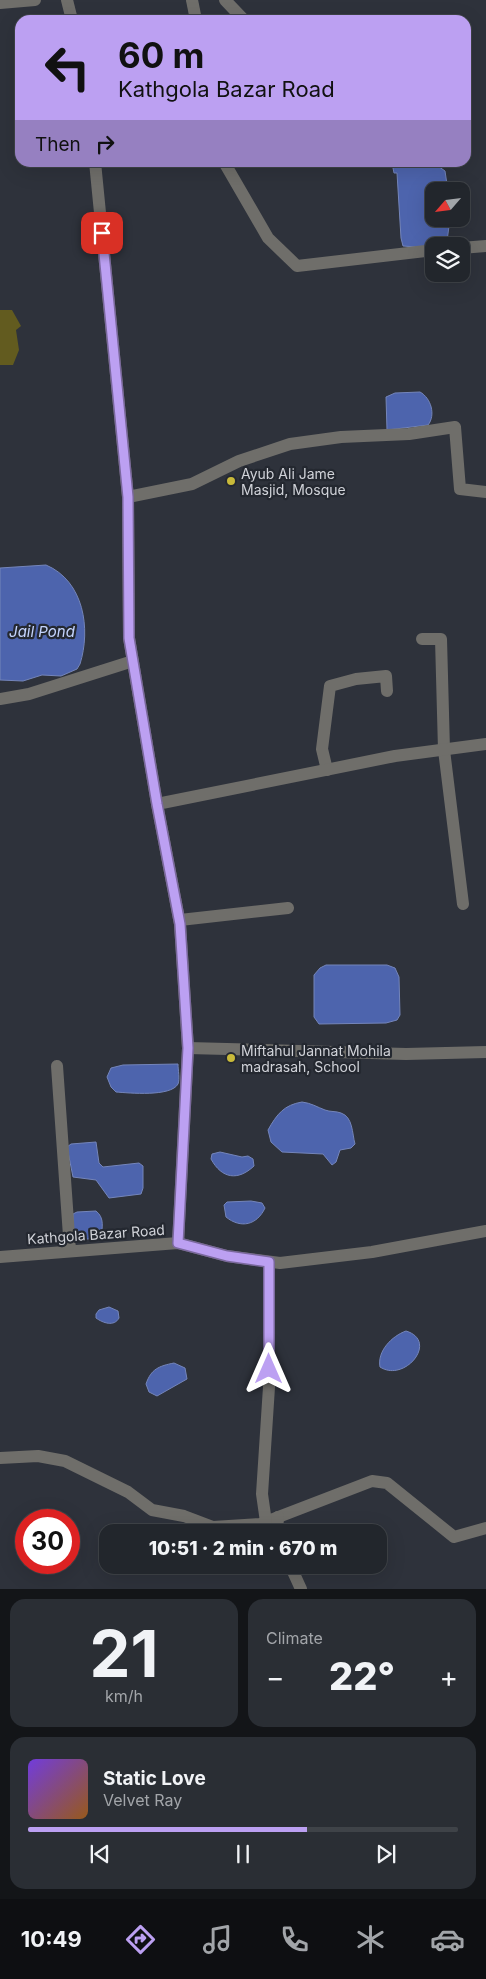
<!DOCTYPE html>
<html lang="en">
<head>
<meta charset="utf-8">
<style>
	:root { --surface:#22262c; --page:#2a2e34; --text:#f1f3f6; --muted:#a2a5a9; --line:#3f4348; --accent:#bca0f2 }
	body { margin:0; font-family:Inter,sans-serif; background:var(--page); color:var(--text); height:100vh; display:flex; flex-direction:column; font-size:19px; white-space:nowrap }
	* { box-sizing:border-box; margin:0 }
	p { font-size:16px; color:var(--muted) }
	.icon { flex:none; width:28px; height:28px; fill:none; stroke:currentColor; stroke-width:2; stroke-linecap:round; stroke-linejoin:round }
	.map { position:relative; height:1589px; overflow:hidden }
	.details { display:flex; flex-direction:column; gap:10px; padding:10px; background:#131518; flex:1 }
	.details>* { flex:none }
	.top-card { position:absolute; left:15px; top:15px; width:456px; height:152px; border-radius:15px; box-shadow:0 5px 20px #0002,0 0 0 1px var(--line); background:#bca0f2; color:#111; overflow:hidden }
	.needle { width:32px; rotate:242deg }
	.controls { position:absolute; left:425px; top:182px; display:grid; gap:10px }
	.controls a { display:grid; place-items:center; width:45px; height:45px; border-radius:10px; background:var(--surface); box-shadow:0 5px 20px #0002,0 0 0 1px var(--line); font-size:25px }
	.speed { position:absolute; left:15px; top:1509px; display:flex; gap:10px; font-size:25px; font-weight:700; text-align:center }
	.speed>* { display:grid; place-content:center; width:65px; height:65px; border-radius:50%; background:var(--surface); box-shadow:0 5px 20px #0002,0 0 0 1px var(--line); line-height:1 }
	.speed .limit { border:8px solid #d22; background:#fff; color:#111 }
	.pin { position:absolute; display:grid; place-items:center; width:42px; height:42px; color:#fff; margin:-21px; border-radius:10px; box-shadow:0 2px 8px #0006 }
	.me { position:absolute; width:55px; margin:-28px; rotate:0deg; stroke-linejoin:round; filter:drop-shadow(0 0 4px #0008) }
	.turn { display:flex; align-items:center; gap:18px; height:105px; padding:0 20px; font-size:22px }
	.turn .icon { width:65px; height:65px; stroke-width:2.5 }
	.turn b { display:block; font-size:35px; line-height:42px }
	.then { display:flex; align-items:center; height:48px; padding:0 20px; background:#0003; gap:10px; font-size:19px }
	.big { font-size:38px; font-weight:800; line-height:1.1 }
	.details .tile { flex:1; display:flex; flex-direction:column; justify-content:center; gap:8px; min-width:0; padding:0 18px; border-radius:15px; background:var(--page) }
	.details .dial { align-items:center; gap:0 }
	.dial b { font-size:65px; line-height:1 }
	.song { display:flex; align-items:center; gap:15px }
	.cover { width:60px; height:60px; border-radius:8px; background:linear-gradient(135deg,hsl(260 70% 55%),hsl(30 70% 35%)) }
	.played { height:5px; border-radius:2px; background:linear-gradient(90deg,var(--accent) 65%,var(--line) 65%) }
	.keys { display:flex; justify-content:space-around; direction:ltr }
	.heat { display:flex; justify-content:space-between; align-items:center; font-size:28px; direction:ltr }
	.details .tiles { flex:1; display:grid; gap:10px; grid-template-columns:1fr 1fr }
	.tile:last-child { grid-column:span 2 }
	.trip { position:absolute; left:99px; top:1524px; width:288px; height:50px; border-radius:15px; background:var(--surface); box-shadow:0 5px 20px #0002,0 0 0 1px var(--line); font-weight:800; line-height:50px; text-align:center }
	.menu { display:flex; height:80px; justify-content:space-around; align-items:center; background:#0e0f12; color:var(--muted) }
	.menu .icon { width:35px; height:35px }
	.menu .selected { color:var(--accent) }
	.menu b { font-size:22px; color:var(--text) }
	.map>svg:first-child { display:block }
</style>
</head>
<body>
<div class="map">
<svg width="486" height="1589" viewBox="0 0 486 1589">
	<rect width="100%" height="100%" fill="#2e323b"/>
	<path fill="#625b1f" d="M0,310H12L21,326L16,330L19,350L13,365H0Z"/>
	<g fill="#4d64ad" stroke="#7485ba">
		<path d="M392,163H434L445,171L448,191H434V219H450L447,241L431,248L403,246L401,238L397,173H394Z"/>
		<path d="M420,392C431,398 436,415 428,425L387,430L386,397L395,393Z"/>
		<path d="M46,565C84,581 91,629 80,664L77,669L61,676L42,675L23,681L0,680V568Z"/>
		<path d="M326,965H387L395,968L399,977L400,1015L397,1020L386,1023L319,1024L314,1017V975L320,968Z"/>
		<path d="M178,1064C178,1070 180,1079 178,1084C171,1097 129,1093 116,1092L111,1087L107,1077L111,1068L123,1065Z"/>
		<path d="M302,1102C311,1103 317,1107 325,1110C330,1112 336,1111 341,1113C353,1117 352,1133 355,1144L351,1148L340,1150L336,1162L332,1165L323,1154L282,1152L271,1142L268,1130C277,1114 284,1105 302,1102Z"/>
		<path d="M96,1142L99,1163L103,1167L139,1163L143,1166V1188L141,1194L109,1198L96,1180L73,1177L67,1147L71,1144Z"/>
		<path d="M220,1152L242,1157L248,1156L253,1159L254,1166C238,1181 222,1179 211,1159L212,1154Z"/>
		<path d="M251,1201L262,1203L265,1208C257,1225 241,1229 226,1217L224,1205L227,1202Z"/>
		<path d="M96,1211C105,1218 102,1228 101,1238L74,1240L73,1214L77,1212Z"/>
		<path d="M109,1307L118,1311L119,1318C114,1327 103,1323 96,1318V1314L99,1310Z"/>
		<path d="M406,1331C439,1341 405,1383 380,1367C377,1351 392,1336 406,1331Z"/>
		<path d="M174,1363L185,1368L187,1379L157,1396L149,1392L146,1384C151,1369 159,1366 174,1363Z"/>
		<path d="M69,1537L74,1550L72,1563L43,1570L33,1565V1563L69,1562Z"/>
	</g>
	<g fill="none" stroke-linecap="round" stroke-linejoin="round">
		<g stroke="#6f6e6a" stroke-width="12">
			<path d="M67,0L72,20"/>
			<path d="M192,0L196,20"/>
			<path d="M225,0L244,20"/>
			<path d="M0,3L35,0"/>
			<path d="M95,162L128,497L129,638L157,804L180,924L188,1048L178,1243"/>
			<path d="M224,162L268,238L297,266L434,250"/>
			<path d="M461,248L486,246"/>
			<path d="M128,497L192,484L239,461L290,444L341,437L409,434L455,427L460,489L486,492"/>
			<path d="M422,639H441L444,750L463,904"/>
			<path d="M0,699L29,694L133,661"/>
			<path d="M327,770L322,749L330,686L356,679L386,676L387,691"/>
			<path d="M157,804L395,756L486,744"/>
			<path d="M180,920L288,908"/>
			<path d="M188,1048L406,1054L486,1052"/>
			<path d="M57,1066L70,1250"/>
			<path d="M0,1257L178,1243L227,1256L280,1263L372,1252L486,1231"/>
			<path d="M0,1458L38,1456L65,1461L128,1492L152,1510L184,1516L213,1527L260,1524L372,1481L387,1483L454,1537L486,1528"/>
			<path d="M266,1522L262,1494L269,1387V1262"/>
			<path d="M277,1532L278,1517"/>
			<path d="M290,1565L301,1589"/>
		</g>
	</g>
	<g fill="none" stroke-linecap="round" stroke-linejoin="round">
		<defs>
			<path id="route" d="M102,233L128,497L129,638L157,804L180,924L188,1048L178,1243L227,1256L269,1262V1369"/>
		</defs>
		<use href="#route" stroke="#7a689d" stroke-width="12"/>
		<use href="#route" stroke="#bca0f2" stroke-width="9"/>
	</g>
	<g fill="#c9ba3a" stroke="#242830" stroke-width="2">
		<circle cx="231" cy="481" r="5"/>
		<circle cx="231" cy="1058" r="5"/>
	</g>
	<g text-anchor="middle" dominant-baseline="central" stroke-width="4.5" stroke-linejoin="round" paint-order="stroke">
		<g font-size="14" fill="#d0d2d8" stroke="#242830" text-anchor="start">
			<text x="241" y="473">Ayub Ali Jame<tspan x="241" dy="16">Masjid, Mosque</tspan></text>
			<text x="241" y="1050">Miftahul Jannat Mohila<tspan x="241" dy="16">madrasah, School</tspan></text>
		</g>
		<g font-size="14" fill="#d0d2d8" stroke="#242830">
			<text transform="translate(96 1234) rotate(-4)">Kathgola Bazar Road</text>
		</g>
		<g font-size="15" font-style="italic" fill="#c4d4fd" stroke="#242830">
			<text x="42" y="631">Jail Pond</text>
		</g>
	</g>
</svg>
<div class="controls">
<a><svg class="needle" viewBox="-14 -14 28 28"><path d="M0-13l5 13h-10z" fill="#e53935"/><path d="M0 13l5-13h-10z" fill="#a2a5a9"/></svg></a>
<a><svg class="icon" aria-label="layers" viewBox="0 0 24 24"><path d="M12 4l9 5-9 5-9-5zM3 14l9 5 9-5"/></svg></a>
</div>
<div class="speed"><div class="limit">30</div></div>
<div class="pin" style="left:102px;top:233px;background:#d93025"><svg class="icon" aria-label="arrive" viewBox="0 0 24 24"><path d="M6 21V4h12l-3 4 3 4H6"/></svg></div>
<svg class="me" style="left:269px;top:1369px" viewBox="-20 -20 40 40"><path d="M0-17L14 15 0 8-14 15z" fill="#bca0f2" stroke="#fff" stroke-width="4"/></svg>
<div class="trip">10:51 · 2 min · 670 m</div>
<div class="top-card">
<div class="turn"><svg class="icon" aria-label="left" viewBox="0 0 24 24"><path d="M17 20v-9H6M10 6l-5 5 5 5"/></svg><div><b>60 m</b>Kathgola Bazar Road</div></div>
<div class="then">Then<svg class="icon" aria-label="right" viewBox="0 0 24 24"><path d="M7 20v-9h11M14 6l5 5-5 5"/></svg></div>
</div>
</div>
<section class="details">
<div class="tiles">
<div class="tile dial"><b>21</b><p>km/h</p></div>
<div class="tile"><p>Climate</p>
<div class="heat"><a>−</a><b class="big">22°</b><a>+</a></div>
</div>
<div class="tile">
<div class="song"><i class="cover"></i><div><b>Static Love</b><p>Velvet Ray</p></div></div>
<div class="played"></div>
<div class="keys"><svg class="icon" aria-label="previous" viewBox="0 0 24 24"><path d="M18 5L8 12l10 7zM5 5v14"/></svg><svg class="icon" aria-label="pause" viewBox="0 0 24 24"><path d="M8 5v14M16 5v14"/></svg><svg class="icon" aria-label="next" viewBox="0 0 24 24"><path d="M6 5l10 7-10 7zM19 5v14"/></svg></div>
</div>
</div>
</section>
<nav class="menu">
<b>10:49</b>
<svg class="icon selected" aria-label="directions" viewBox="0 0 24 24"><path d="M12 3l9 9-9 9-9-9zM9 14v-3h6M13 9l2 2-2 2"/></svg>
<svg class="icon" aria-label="music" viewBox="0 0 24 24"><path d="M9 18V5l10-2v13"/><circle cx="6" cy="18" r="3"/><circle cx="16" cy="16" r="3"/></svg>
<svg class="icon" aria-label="phone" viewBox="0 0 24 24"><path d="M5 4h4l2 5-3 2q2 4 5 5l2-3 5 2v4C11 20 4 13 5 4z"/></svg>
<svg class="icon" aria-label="climate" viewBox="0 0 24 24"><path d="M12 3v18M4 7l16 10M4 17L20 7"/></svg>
<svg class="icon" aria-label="car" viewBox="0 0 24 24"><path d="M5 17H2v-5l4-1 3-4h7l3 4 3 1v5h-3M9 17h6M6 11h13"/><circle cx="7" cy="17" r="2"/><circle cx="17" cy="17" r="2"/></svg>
</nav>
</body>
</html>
